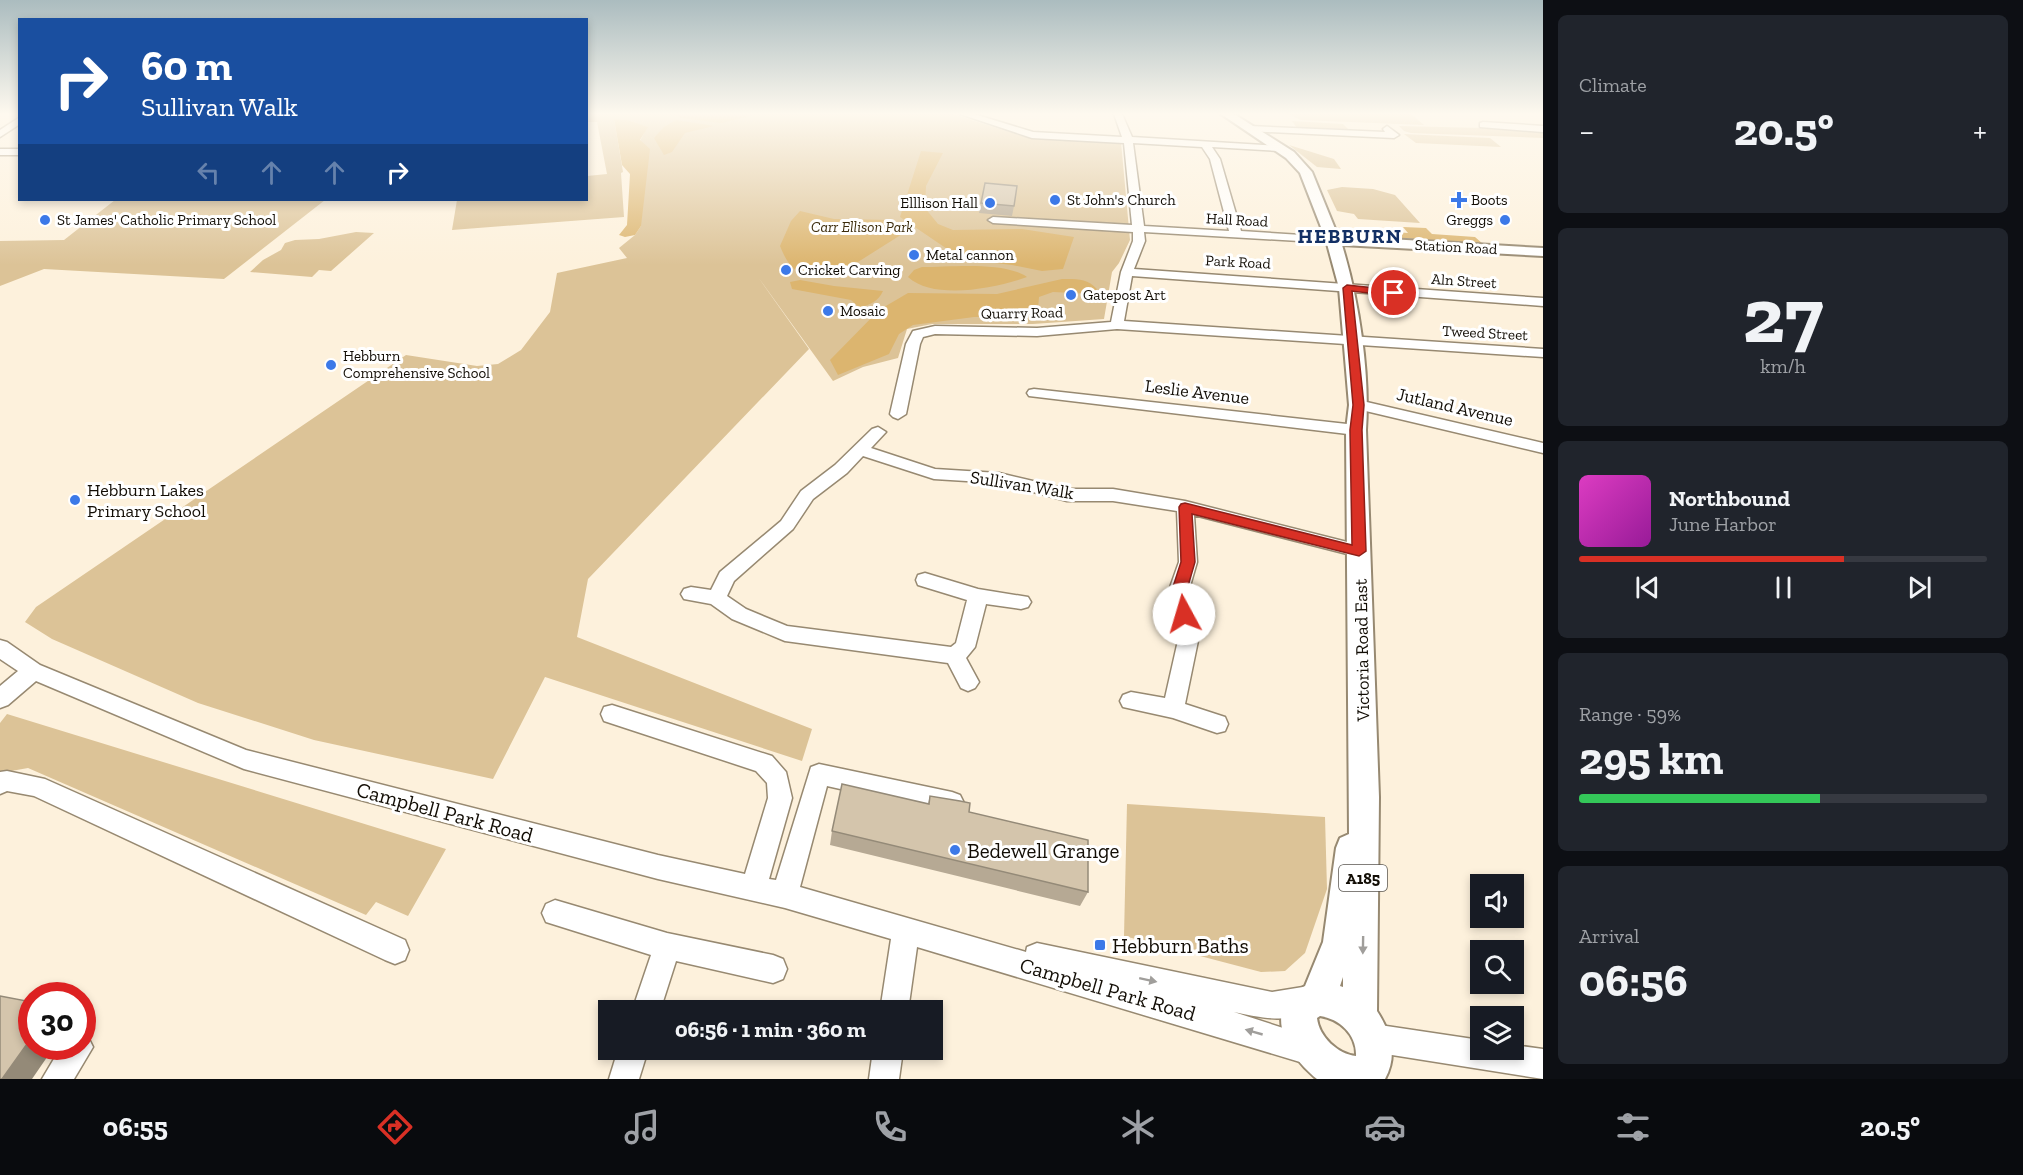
<!DOCTYPE html>
<html lang="en">
<head>
<meta charset="utf-8">
<style>
	:root { --surface:#171b24; --page:#20242c; --text:#f1f3f6; --muted:#9ea1a6; --line:#363941; --accent:#d93025 }
	body { margin:0; font-family:"Zilla Slab",serif; background:var(--page); color:var(--text); height:100vh; display:flex; flex-direction:column; font-size:22px; white-space:nowrap }
	* { box-sizing:border-box; margin:0 }
	p { font-size:20px; color:var(--muted) }
	.icon { flex:none; width:33px; height:33px; fill:none; stroke:currentColor; stroke-width:2; stroke-linecap:round; stroke-linejoin:round }
	.map { position:relative; flex:1; overflow:hidden }
	.sheet { display:flex; flex-direction:column; gap:15px; padding:15px; background:#0d0f14; width:480px }
	.sheet>* { flex:none }
	.hud { position:absolute; left:18px; top:18px; width:570px; height:183px; border-radius:0px; box-shadow:0 3px 9px #0003; background:#1a4fa0; color:#fff; overflow:hidden }
	.tools { position:absolute; left:1470px; top:874px; display:grid; gap:12px }
	.tools a { display:grid; place-items:center; width:54px; height:54px; border-radius:0px; background:var(--surface); box-shadow:0 3px 9px #0003; font-size:30px }
	.speed { position:absolute; left:18px; top:982px; display:flex; gap:12px; font-size:30px; font-weight:700; text-align:center }
	.speed>* { display:grid; place-content:center; width:78px; height:78px; border-radius:50%; background:var(--surface); box-shadow:0 3px 9px #0003; line-height:1 }
	.speed .limit { border:9px solid #d22; background:#fff; color:#111 }
	.pin { position:absolute; display:grid; place-items:center; width:51px; height:51px; color:#fff; margin:-26px; border:3px solid #fff; border-radius:50%; box-shadow:0 2px 6px #0007 }
	.me { position:absolute; width:66px; margin:-33px; rotate:354deg; stroke-linejoin:round; filter:drop-shadow(0 0 4px #0008) }
	.turn { display:flex; align-items:center; gap:21px; height:126px; padding:0 24px; font-size:27px }
	.turn .icon { width:78px; height:78px; stroke-width:2.5 }
	.turn b { display:block; font-size:42px; line-height:51px }
	.lanes { display:flex; align-items:center; height:57px; padding:0 24px; background:#0003; justify-content:center; gap:30px; direction:ltr }
	.lanes .off { opacity:.35 }
	.big { font-size:45px; font-weight:700; line-height:1.1 }
	.sheet .card { flex:1; display:flex; flex-direction:column; justify-content:center; gap:9px; min-width:0; padding:0 21px; border-radius:9px; background:var(--page) }
	.sheet .dial { align-items:center; gap:0 }
	.dial b { font-size:78px; line-height:1 }
	.song { display:flex; align-items:center; gap:18px }
	.cover { width:72px; height:72px; border-radius:9px; background:linear-gradient(135deg,hsl(310 70% 55%),hsl(300 70% 35%)) }
	.played { height:6px; border-radius:3px; background:linear-gradient(90deg,var(--accent) 65%,var(--line) 65%) }
	.keys { display:flex; justify-content:space-around; direction:ltr }
	.heat { display:flex; justify-content:space-between; align-items:center; font-size:33px; direction:ltr }
	.charge { height:9px; border-radius:4px; background:linear-gradient(90deg,#34c759 59%,var(--line) 0) }
	.trip { position:absolute; left:598px; top:1000px; width:345px; height:60px; border-radius:0px; background:var(--surface); box-shadow:0 3px 9px #0003; font-weight:700; line-height:60px; text-align:center }
	.menu { display:flex; height:96px; justify-content:space-around; align-items:center; background:#090b0e; color:var(--muted) }
	.menu .icon { width:42px; height:42px }
	.menu .on { color:var(--accent) }
	.menu b { font-size:27px; color:var(--text) }
	main { display:flex; flex:1; min-height:0 }
	.map>svg:first-child { display:block }
</style>
</head>
<body>
<main>
<div class="map">
<svg width="1543" height="1079" viewBox="0 0 1543 1079">
	<rect width="100%" height="100%" fill="#fdf1dc"/>
	<g fill="#dcc397">
		<path d="M587,114H953L1022,136L1121,142L1130,240L1119,263L1112,272L1104,319L1033,324H932L907,329L898,358L863,367L833,381L758,277L809,349L588,579L577,637L812,729L802,761L545,677L493,779L314,740L198,703L52,639L25,622L36,607L406,355L477,366L498,364L521,350L550,312L557,273L627,258L619,248L635,235L641,226L640,141L647,127L628,120L614,119L623,172L621,173L624,217L452,230L457,200H586L587,176L607,174L597,122H587Z"/>
		<path d="M1288,114H1411L1424,125L1301,120Z"/>
		<path d="M1292,121L1343,124L1349,130L1297,128Z"/>
		<path d="M1399,126L1529,129L1543,131V138L1411,133L1404,131Z"/>
		<path d="M1404,134L1490,138L1501,147L1416,143Z"/>
		<path d="M1289,145L1334,159L1341,169L1317,167Z"/>
		<path d="M1342,187L1373,189L1395,195L1420,223L1358,219L1354,214L1337,211L1327,190Z"/>
		<path d="M115,200H325L224,279L44,269L0,286V241L64,240Z"/>
		<path d="M356,232L374,233L331,271L319,270L312,277L250,272L263,260L281,250L285,243L295,240L319,239Z"/>
		<path d="M7,714L446,849L408,916L376,902L366,915L28,768L0,773V723Z"/>
		<path d="M1127,804L1325,817L1327,889L1305,953L1285,971L1261,972L1124,936Z"/>
	</g>
	<g fill="#dcb56f">
		<path d="M673,114H770L755,115L721,123L681,118Z"/>
		<path d="M614,119L628,120L648,127L640,140L650,149L641,226L635,235L625,237L619,235L627,225L630,174L622,165Z"/>
		<path d="M676,120L714,126L685,133L672,152L664,155L654,138L664,127Z"/>
		<path d="M921,151L943,153L926,186L925,208L938,224L953,230L1022,229L1074,237L1063,269L1042,271L1012,265L962,259L900,217Z"/>
		<path d="M800,211L834,219L892,220L907,231L831,279C801,274 792,276 780,246L791,221Z"/>
		<path d="M1403,227L1426,228L1432,234L1475,237L1483,244L1387,237L1383,231L1408,233Z"/>
		<path d="M922,267C951,267 1004,261 1027,277C997,288 934,301 908,277L914,270Z"/>
		<path d="M1062,279C1076,279 1087,278 1097,289L1093,294L1053,292L1039,297L1038,309L1055,315L974,317L913,325L899,334L889,354L838,375L830,360L879,310L908,293L997,294Z"/>
		<path d="M800,280L834,286L883,291C878,302 870,304 860,308L851,300L792,289L790,282Z"/>
	</g>
	<g fill="none" stroke-linecap="round" stroke-linejoin="round">
		<defs>
			<g id="minor">
				<path d="M960,114H974L1033,132L1122,137L1114,114H1122L1132,137L1282,146V150L1279,151L1212,147L1220,159L1241,231L1333,237L1339,240L1333,243L1144,232L1145,241L1134,269L1543,298V306L1132,276L1124,321L1543,349V357L1117,329L1037,336L935,334L923,337L920,344L906,414L898,419L893,417L890,414L906,344L913,331L935,326L1037,328L1111,322L1121,272L1133,241V232L993,223L988,220L993,217L1132,225L1124,143L1032,138ZM1133,143L1202,147L1210,159L1229,231L1144,226Z"/>
				<path d="M20,117V124L0,137V130Z"/>
				<path d="M1483,122L1543,126V132L1480,127V123Z"/>
				<path d="M1250,126L1385,132L1383,129L1387,126L1399,135L1394,138L1247,131L1246,129Z"/>
				<rect x="0" y="149" width="20" height="6"/>
				<path d="M1034,389L1356,425L1364,430L1356,435L1029,396L1027,393L1029,390Z"/>
				<path d="M1358,400L1543,443V453L1353,408L1350,405Z"/>
				<path d="M878,427L886,432L871,448L935,469L999,473L1067,489H1113L1185,501L1359,545L1365,546L1368,551L1365,556L1359,557L1194,515L1197,562L1188,593L1199,636L1185,704L1225,717L1228,724L1225,731L1217,733L1173,718L1123,707L1120,701L1123,695L1131,692L1165,698L1179,636L1168,593L1179,562L1177,511L1113,501H1067L999,483L934,479L863,456L847,473L813,499L793,529L734,581L727,596L746,609L787,626L951,647L956,643L967,600L918,585L916,580L918,575L925,573L978,589L1028,597L1031,602L1028,607L1021,609L986,604L975,647L966,658L979,682L975,688L968,691L961,688L948,663L785,641L732,619L711,604L684,599L681,594L684,589L691,587L711,590L720,572L781,521L801,491L835,465L872,429Z"/>
				<path d="M0,640L7,642L40,665L246,750L658,855L745,874L768,798L767,783L756,771L604,721L601,714L604,707L612,705L772,756L786,772L792,798L769,879L776,880L811,767L819,764L952,792L960,795L964,803L960,811L952,814L827,786L800,887L1026,952L1027,947L1037,943L1272,992L1309,986L1319,990L1323,1000L1319,1010C1287,1023 1267,1019 1234,1012L1320,1040L1325,1050L1320,1060L1310,1065L917,947L908,1011H880L891,939L785,908L658,879L244,769L36,681L8,705L0,708V686L18,671L0,659Z"/>
				<path d="M7,771L45,779L405,940L409,950L405,960L395,964L385,960L34,796L7,791L0,794V772Z"/>
				<path d="M555,900L667,933L773,955L783,959L787,969L783,979L773,983L676,961L660,1011H632L651,955L546,922L542,913L546,904Z"/>
				<path d="M1373,1024L1480,1040V1050H1514V1045L1543,1049V1079L1373,1052L1363,1048L1359,1038L1363,1028Z"/>
				<path d="M82,1034L88,1037L93,1047L74,1079H42L61,1047H82Z"/>
				<path d="M618,1050H648L639,1079H609Z"/>
				<path d="M873,1050H903L899,1079H869Z"/>
			</g>
			<path id="major" d="M1221,114H1234L1294,152L1312,172L1338,236L1543,248V256L1342,245C1359,301 1370,372 1366,430L1379,797L1377,1011C1391,1033 1398,1055 1385,1079H1317C1287,1055 1260,1009 1305,986L1323,942L1336,848L1340,838L1349,834L1346,430L1349,405L1339,288L1326,240L1300,173L1286,158ZM1343,977V987L1340,986ZM1320,1016C1340,1019 1357,1035 1356,1056C1338,1054 1319,1037 1317,1018Z"/>
		</defs>
		<use href="#minor" stroke="#978971" stroke-width="3"/>
		<use href="#major" stroke="#978971" stroke-width="4"/>
		<use href="#minor" fill="#fff" fill-rule="evenodd"/>
		<use href="#major" fill="#fff" fill-rule="evenodd"/>
	</g>
	<g fill="#b6a994">
		<path d="M985,183L1014,206L1012,216L979,213Z"/>
		<path d="M930,796L969,812L1088,892L1080,906L830,845L832,831L928,804Z"/>
	</g>
	<path fill="#948a78" d="M32,1037V1047H54L32,1079H2Z"/>
	<g fill="#d4c5ac" stroke="#948a78" stroke-width="1.5">
		<path d="M985,183L1017,186L1014,206L981,203Z"/>
		<path d="M842,784L929,804L930,796L960,801L970,803L969,812L1088,840V892L832,831Z"/>
		<path d="M0,996L32,1002V1037L2,1079H0Z"/>
	</g>
	<defs><path id="oneway-solid" d="M-6-.8H1V-3.2L6.5 0L1 3.2V.8H-6Z" transform="scale(1.5)"/></defs>
	<g fill="#a09e9b">
		<use href="#oneway-solid" transform="translate(1363 945) rotate(91)"/>
		<use href="#oneway-solid" transform="translate(1148 980) rotate(12)"/>
		<use href="#oneway-solid" transform="translate(1254 1032) rotate(-164)"/>
	</g>
	<linearGradient id="sky" x2="0" y2="1"><stop stop-color="#abbcbf"/><stop offset="0.43" stop-color="#fef9ef"/><stop offset="1" stop-color="#fef9ef" stop-opacity="0"/></linearGradient>
	<rect width="1543" height="265" fill="url(#sky)"/>
	<path fill="#d93025" stroke="#8d1f18" stroke-width="1.5" d="M1347,285L1394,290L1398,293L1394,296L1352,291L1364,405L1362,430L1366,551L1359,556L1192,514L1195,562L1186,593L1191,614L1189,618H1179L1171,593L1181,562L1179,507L1181,504L1185,503L1352,545L1350,430L1353,405L1343,288Z"/>
	<g fill="#3c79e8" stroke="#fff" stroke-width="2">
		<circle cx="1055" cy="200" r="6"/>
		<path d="M1456 191h6v6h6v6h-6v6h-6v-6h-6v-6h6z"/>
		<circle cx="990" cy="203" r="6"/>
		<circle cx="45" cy="220" r="6"/>
		<circle cx="1505" cy="220" r="6"/>
		<circle cx="914" cy="255" r="6"/>
		<circle cx="786" cy="270" r="6"/>
		<circle cx="1071" cy="295" r="6"/>
		<circle cx="828" cy="311" r="6"/>
		<circle cx="331" cy="365" r="6"/>
		<circle cx="75" cy="500" r="6"/>
		<circle cx="955" cy="850" r="6"/>
		<rect x="1094" y="939" width="12" height="12" rx="3"/>
	</g>
	<g text-anchor="middle" dominant-baseline="central" stroke-width="6" stroke-linejoin="round" paint-order="stroke">
		<g font-size="15" fill="#120d05" stroke="#fff" text-anchor="start">
			<text x="1067" y="200">St John's Church</text>
			<text x="1471" y="200">Boots</text>
			<text x="978" y="203" text-anchor="end">Elllison Hall</text>
			<text x="57" y="220">St James' Catholic Primary School</text>
			<text x="1493" y="220" text-anchor="end">Greggs</text>
			<text x="926" y="255">Metal cannon</text>
			<text x="798" y="270">Cricket Carving</text>
			<text x="1083" y="295">Gatepost Art</text>
			<text x="840" y="311">Mosaic</text>
			<text x="343" y="356">Hebburn<tspan x="343" dy="17">Comprehensive School</tspan></text>
		</g>
		<g font-size="15" fill="#120d05" stroke="#fff">
			<text transform="translate(1237 220) rotate(3)">Hall Road</text>
			<text transform="translate(1456 247) rotate(3)">Station Road</text>
			<text transform="translate(1238 262) rotate(3)">Park Road</text>
			<text transform="translate(1464 281) rotate(4)">Aln Street</text>
			<text transform="translate(1022 313) rotate(-1)">Quarry Road</text>
			<text transform="translate(1485 333) rotate(3)">Tweed Street</text>
		</g>
		<g font-size="15" font-style="italic" fill="#3c2c0c" stroke="#fff">
			<text x="862" y="227">Carr Ellison Park</text>
		</g>
		<rect fill="#fff" stroke="#595650" stroke-width="1.5" x="1339" y="865" width="48" height="26" rx="4.5"/>
		<g font-size="16" font-weight="bold" fill="#120d05">
			<text x="1363" y="878">A185</text>
		</g>
		<g font-size="18" fill="#120d05" stroke="#fff">
			<text transform="translate(1197 392) rotate(7)">Leslie Avenue</text>
			<text transform="translate(1455 407) rotate(13)">Jutland Avenue</text>
			<text transform="translate(1022 485) rotate(9)">Sullivan Walk</text>
			<text transform="translate(1362 650) rotate(-91)">Victoria Road East</text>
		</g>
		<g font-size="18" fill="#120d05" stroke="#fff" text-anchor="start">
			<text x="87" y="490">Hebburn Lakes<tspan x="87" dy="21">Primary School</tspan></text>
		</g>
		<g font-size="20" font-weight="bold" letter-spacing="1.5" fill="#133065" stroke="#fff">
			<text x="1350" y="236">HEBBURN</text>
		</g>
		<g font-size="21" fill="#120d05" stroke="#fff">
			<text transform="translate(445 812) rotate(15)">Campbell Park Road</text>
			<text transform="translate(1108 989) rotate(16)">Campbell Park Road</text>
		</g>
		<g font-size="21" fill="#120d05" stroke="#fff" text-anchor="start">
			<text x="967" y="850">Bedewell Grange</text>
			<text x="1112" y="945">Hebburn Baths</text>
		</g>
	</g>
</svg>
<div class="tools">
<a><svg class="icon" aria-label="sound" viewBox="0 0 24 24"><path d="M4 9h4l5-4v14l-5-4H4zM17 9q2 3 0 6"/></svg></a>
<a><svg class="icon" aria-label="search" viewBox="0 0 24 24"><circle cx="10" cy="10" r="6"/><path d="M15 15l6 6"/></svg></a>
<a><svg class="icon" aria-label="layers" viewBox="0 0 24 24"><path d="M12 4l9 5-9 5-9-5zM3 14l9 5 9-5"/></svg></a>
</div>
<div class="speed"><div class="limit">30</div></div>
<div class="pin" style="left:1394px;top:293px;background:#d93025"><svg class="icon" aria-label="arrive" viewBox="0 0 24 24"><path d="M6 21V4h12l-3 4 3 4H6"/></svg></div>
<svg class="me" style="left:1184px;top:614px" viewBox="-20 -20 40 40"><circle r="19" fill="#fff"/><path d="M0-13L10 11 0 6-10 11z" fill="#d93025"/></svg>
<div class="trip">06:56 · 1 min · 360 m</div>
<div class="hud">
<div class="turn"><svg class="icon" aria-label="right" viewBox="0 0 24 24"><path d="M7 20v-9h11M14 6l5 5-5 5"/></svg><div><b>60 m</b>Sullivan Walk</div></div>
<div class="lanes"><svg class="icon off" aria-label="left" viewBox="0 0 24 24"><path d="M17 20v-9H6M10 6l-5 5 5 5"/></svg><svg class="icon off" aria-label="ahead" viewBox="0 0 24 24"><path d="M12 20V5M6 11l6-6 6 6"/></svg><svg class="icon off" aria-label="ahead" viewBox="0 0 24 24"><path d="M12 20V5M6 11l6-6 6 6"/></svg><svg class="icon" aria-label="right" viewBox="0 0 24 24"><path d="M7 20v-9h11M14 6l5 5-5 5"/></svg></div>
</div>
</div>
<section class="sheet">
<div class="card"><p>Climate</p>
<div class="heat"><a>−</a><b class="big">20.5°</b><a>+</a></div>
</div>
<div class="card dial"><b>27</b><p>km/h</p></div>
<div class="card">
<div class="song"><i class="cover"></i><div><b>Northbound</b><p>June Harbor</p></div></div>
<div class="played"></div>
<div class="keys"><svg class="icon" aria-label="previous" viewBox="0 0 24 24"><path d="M18 5L8 12l10 7zM5 5v14"/></svg><svg class="icon" aria-label="pause" viewBox="0 0 24 24"><path d="M8 5v14M16 5v14"/></svg><svg class="icon" aria-label="next" viewBox="0 0 24 24"><path d="M6 5l10 7-10 7zM19 5v14"/></svg></div>
</div>
<div class="card"><p>Range · 59%</p><b class="big">295 km</b><div class="charge"></div></div>
<div class="card"><p>Arrival</p><b class="big">06:56</b></div>
</section>
</main>
<nav class="menu">
<b>06:55</b>
<svg class="icon on" aria-label="directions" viewBox="0 0 24 24"><path d="M12 3l9 9-9 9-9-9zM9 14v-3h6M13 9l2 2-2 2"/></svg>
<svg class="icon" aria-label="music" viewBox="0 0 24 24"><path d="M9 18V5l10-2v13"/><circle cx="6" cy="18" r="3"/><circle cx="16" cy="16" r="3"/></svg>
<svg class="icon" aria-label="phone" viewBox="0 0 24 24"><path d="M5 4h4l2 5-3 2q2 4 5 5l2-3 5 2v4C11 20 4 13 5 4z"/></svg>
<svg class="icon" aria-label="climate" viewBox="0 0 24 24"><path d="M12 3v18M4 7l16 10M4 17L20 7"/></svg>
<svg class="icon" aria-label="car" viewBox="0 0 24 24"><path d="M5 17H2v-5l4-1 3-4h7l3 4 3 1v5h-3M9 17h6M6 11h13"/><circle cx="7" cy="17" r="2"/><circle cx="17" cy="17" r="2"/></svg>
<svg class="icon" aria-label="filters" viewBox="0 0 24 24"><path d="M4 7h16M4 17h16"/><circle cx="9" cy="7" r="2"/><circle cx="15" cy="17" r="2"/></svg>
<b>20.5°</b>
</nav>
</body>
</html>
